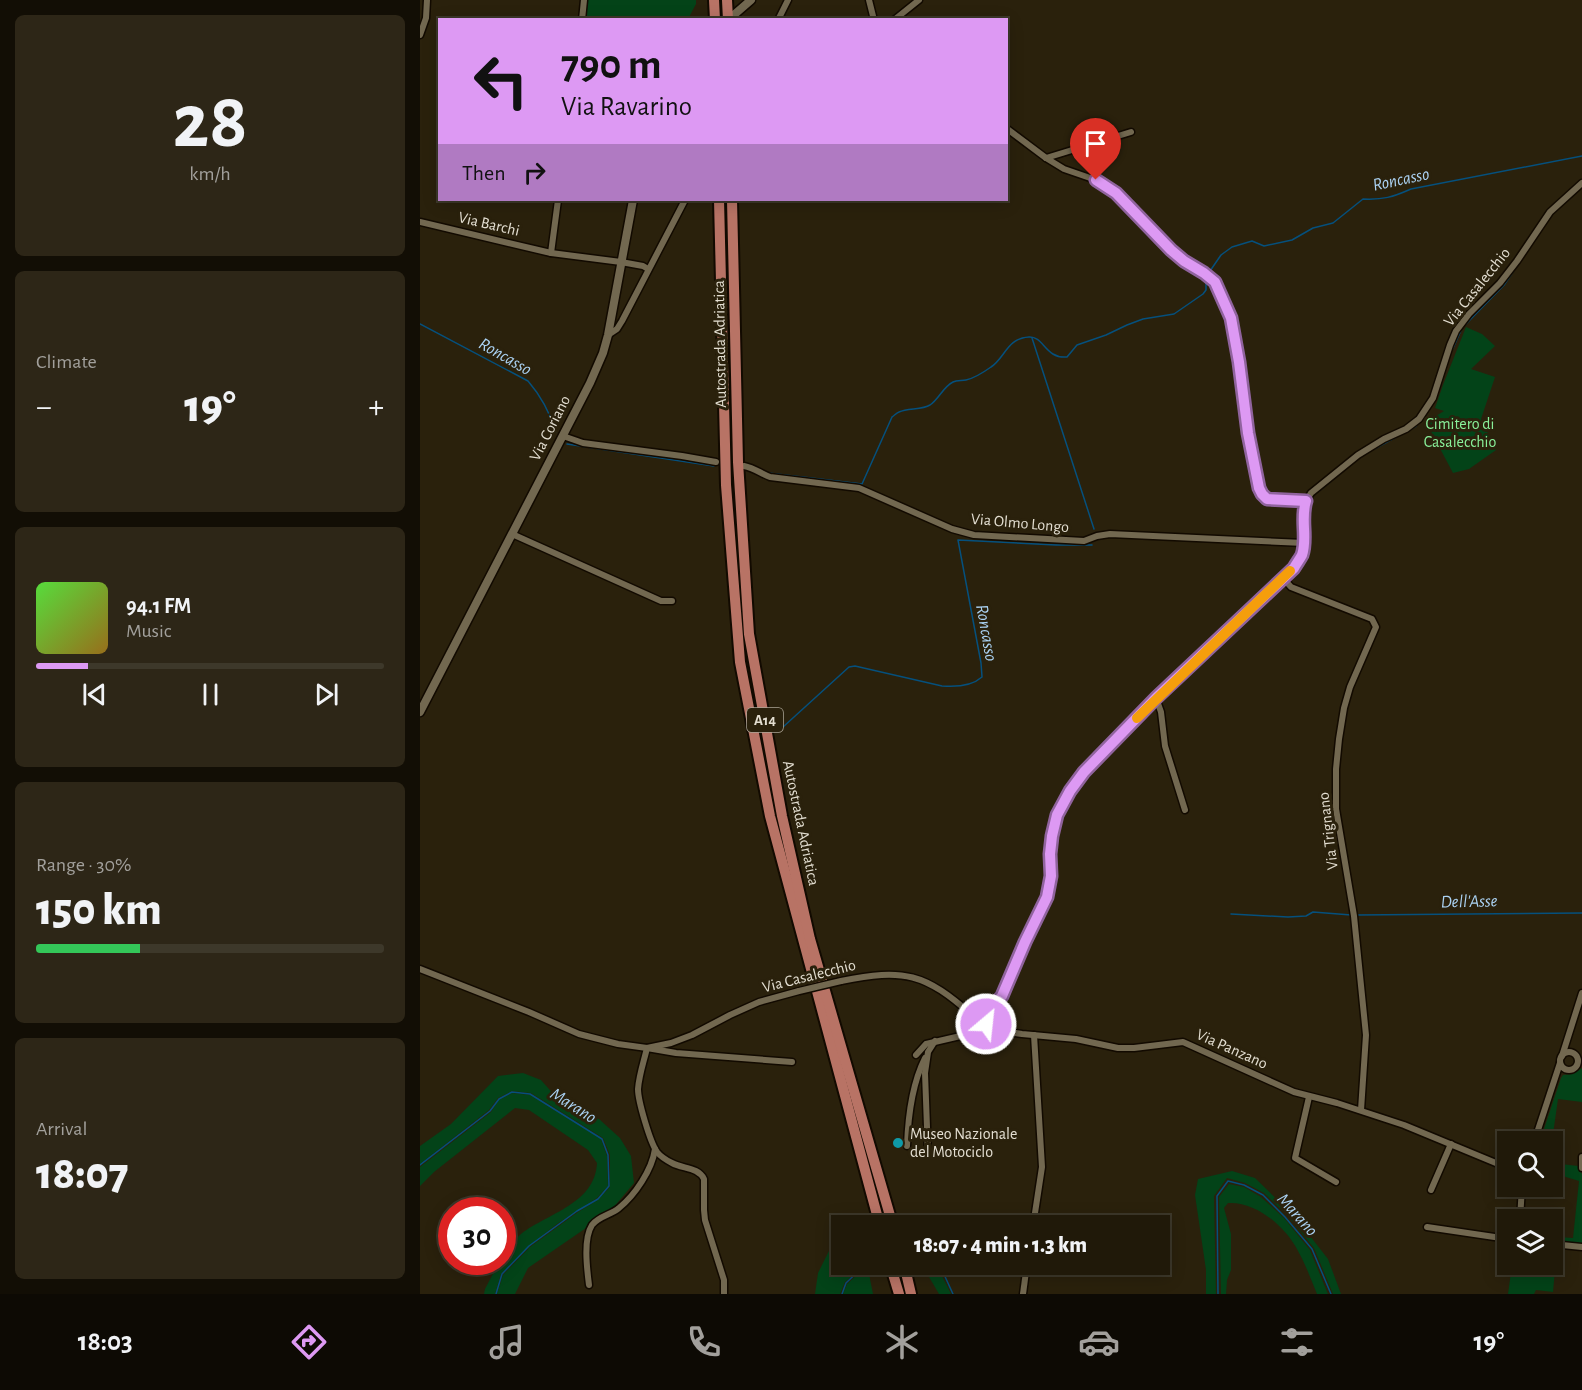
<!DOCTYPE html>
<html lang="en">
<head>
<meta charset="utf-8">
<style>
	:root { --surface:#201909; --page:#2d2617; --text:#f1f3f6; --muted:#a2a09c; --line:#3d382a; --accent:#dd99f3 }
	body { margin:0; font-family:"Alegreya Sans",sans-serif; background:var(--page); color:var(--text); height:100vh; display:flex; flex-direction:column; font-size:22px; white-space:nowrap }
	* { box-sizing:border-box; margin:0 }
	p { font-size:20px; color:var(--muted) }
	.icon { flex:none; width:33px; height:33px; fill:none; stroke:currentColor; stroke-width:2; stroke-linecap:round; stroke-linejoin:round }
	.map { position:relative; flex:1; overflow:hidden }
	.panel { display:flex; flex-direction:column; gap:15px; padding:15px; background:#120e05; width:420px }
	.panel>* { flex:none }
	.banner { position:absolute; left:18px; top:18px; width:570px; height:183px; border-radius:0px; box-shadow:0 3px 15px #0003,0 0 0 2px var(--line); background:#dd99f3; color:#111; overflow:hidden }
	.controls { position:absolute; left:1077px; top:1131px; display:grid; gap:12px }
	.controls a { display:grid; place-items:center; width:66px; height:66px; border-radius:0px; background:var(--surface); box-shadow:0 3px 15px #0003,0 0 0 2px var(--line); font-size:30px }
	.speed { position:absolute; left:18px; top:1197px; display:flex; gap:12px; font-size:30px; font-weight:700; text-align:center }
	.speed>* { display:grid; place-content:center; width:78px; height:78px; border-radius:50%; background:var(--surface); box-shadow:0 3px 15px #0003,0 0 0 2px var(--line); line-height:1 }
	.speed .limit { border:9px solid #d22; background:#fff; color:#111 }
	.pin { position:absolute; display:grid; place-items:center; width:51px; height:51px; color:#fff; margin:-62px -26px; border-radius:50% 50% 50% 0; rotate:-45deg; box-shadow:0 0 6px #0007 }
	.pin .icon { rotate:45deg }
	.me { position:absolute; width:66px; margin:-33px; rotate:28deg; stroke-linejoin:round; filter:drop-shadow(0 0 4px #0008) }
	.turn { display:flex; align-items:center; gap:21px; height:126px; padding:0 24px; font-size:27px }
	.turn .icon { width:78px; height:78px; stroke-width:2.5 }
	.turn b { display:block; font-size:42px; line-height:51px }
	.then { display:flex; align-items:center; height:57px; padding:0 24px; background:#0003; gap:12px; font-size:22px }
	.big { font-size:45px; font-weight:800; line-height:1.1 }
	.panel .widget { flex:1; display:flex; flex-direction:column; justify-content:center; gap:9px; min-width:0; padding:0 21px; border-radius:9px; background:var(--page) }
	.panel .dial { align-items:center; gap:0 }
	.dial b { font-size:78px; line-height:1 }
	.song { display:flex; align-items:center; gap:18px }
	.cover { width:72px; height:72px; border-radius:9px; background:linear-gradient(135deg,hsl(110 70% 55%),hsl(40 70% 35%)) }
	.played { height:6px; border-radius:3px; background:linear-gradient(90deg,var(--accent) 15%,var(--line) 15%) }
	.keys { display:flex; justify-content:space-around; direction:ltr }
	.heat { display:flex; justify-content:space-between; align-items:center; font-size:33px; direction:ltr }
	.charge { height:9px; border-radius:4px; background:linear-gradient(90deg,#34c759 30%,var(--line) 0) }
	.trip { position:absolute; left:411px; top:1215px; width:339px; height:60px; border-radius:0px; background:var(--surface); box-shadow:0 3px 15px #0003,0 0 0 2px var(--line); font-weight:800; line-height:60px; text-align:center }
	.dock { display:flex; height:96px; justify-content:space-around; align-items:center; background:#0d0a04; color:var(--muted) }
	.dock .icon { width:42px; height:42px }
	.dock .selected { color:var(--accent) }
	.dock b { font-size:27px; color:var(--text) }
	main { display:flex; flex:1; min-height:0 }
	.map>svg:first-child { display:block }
</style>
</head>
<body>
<main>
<section class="panel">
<div class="widget dial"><b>28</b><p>km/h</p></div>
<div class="widget"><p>Climate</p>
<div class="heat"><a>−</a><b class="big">19°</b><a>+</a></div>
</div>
<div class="widget">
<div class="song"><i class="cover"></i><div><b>94.1 FM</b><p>Music</p></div></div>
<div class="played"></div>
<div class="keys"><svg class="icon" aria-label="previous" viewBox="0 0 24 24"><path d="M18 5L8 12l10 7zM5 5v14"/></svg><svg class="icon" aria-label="pause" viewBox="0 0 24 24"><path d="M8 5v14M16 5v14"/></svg><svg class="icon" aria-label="next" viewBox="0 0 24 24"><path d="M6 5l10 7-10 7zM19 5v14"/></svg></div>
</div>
<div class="widget"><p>Range · 30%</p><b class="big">150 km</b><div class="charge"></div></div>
<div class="widget"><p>Arrival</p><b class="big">18:07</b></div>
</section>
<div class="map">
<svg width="1162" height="1294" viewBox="0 0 1162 1294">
	<rect width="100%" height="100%" fill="#2a210c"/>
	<g fill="#034318">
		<path d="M166,0H276V4L268,19L164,20Z"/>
		<path d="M1046,327L1062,334L1075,346L1051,369L1075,377L1061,419L1076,450L1049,469L1033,473L1006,422L1024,411L1015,408L1023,385Z"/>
		<path d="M1162,1068V1102L1138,1099L1132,1141H1120L1141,1078L1143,1075L1153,1074Z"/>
		<path d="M103,1073L121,1080L136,1097L165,1115L179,1119L200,1138L211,1156L214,1183L193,1208L179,1214L166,1228L108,1268L95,1294H77L83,1275L110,1247L158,1212L178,1200L190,1187V1155L183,1138L111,1093L92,1091L78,1098L69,1110L0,1164V1146L31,1124L78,1076Z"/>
		<path d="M92,1093L110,1095L181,1139L187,1156L188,1186L177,1198L137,1224L109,1246L81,1274L75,1294H64L65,1289L79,1262H82L83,1256C88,1249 94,1240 101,1234C128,1213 175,1204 177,1163L168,1150L109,1110L95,1108L14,1172L0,1186V1167L71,1112L79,1100Z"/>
		<path d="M1132,1163L1158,1166L1162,1174V1244L1138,1242V1237L1153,1238L1159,1181L1133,1173Z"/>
		<path d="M812,1171L835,1178L876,1218L908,1259L921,1294H913L894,1248L867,1215L844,1193L825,1183L807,1178L794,1196L796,1294H786V1270L775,1195L778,1179Z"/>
		<path d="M809,1184L824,1187L841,1197L864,1218L890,1250L908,1294H897C891,1280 886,1265 878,1251C866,1227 836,1201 808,1203L804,1208L811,1234V1270L807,1280L806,1294H801L799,1197Z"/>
		<path d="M421,1243L422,1264L444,1265L425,1282L420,1294H395L398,1273L409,1251Z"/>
		<path d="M1133,1247L1137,1248L1133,1292L1116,1290L1114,1294H1088L1092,1265L1132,1264Z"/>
		<path d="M448,1265H462L449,1274L453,1294H423L427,1284Z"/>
		<path d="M502,1265H513L520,1272L531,1294H519Z"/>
	</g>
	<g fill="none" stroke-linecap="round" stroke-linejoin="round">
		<g stroke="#05507d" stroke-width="1.5">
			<path d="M790,271L801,255L812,247L832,241L844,246L872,240L893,228L913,223L943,199C963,200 973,197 991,189L1162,156"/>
			<path d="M0,324L108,381C121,396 130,413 136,432"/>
			<path d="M612,338L674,529"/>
			<path d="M1033,348L1042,328L1084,285L1105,254"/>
			<path d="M991,429L996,426"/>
			<path d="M147,444L294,466"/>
			<path d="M954,449L976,437"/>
			<path d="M936,460L945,454"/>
			<path d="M348,473L442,484L472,417C474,416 476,413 479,412C488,408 502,410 510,405C519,399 523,387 533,382C537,380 542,381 546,380C555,378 564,372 571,367C585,358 587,338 609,337C624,336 625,359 647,357L657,345L686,335L707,325L723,319L754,314L783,294L786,290V278"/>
			<path d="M899,491L933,463"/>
			<path d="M736,693L862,574"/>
			<path d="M363,727L429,667L435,666L522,686C535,687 552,686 562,677L561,663L538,540L636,545H672"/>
			<path d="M661,770L681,748"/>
			<path d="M811,914L868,917L886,916L893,912L931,915"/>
			<path d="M937,915L1162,913"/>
			<path d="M0,1165L70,1111L79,1099L92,1092L110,1094L182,1139L188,1155L189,1186L178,1199L157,1211L109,1246L82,1274L76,1294"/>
			<path d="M517,1264L522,1270L533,1294"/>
			<path d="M422,1294L426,1283L446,1264"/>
			<path d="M798,1294L797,1196L808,1181L824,1185L843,1195L865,1217L892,1249L911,1294"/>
		</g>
		<defs>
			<g id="street">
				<path d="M449,0L454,20"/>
				<path d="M162,20L164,0"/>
				<path d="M358,20L368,0"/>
				<path d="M474,20L499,0"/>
				<path d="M0,35L6,18L7,0"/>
				<path d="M586,128L626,158L644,169L676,180L696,193L751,250L764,261L784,273L795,282L803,297L811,318L819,362L828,433L842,494L847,499L886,501"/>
				<path d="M626,158L711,132"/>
				<path d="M0,222L131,253L201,262L223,266L228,269"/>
				<path d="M131,253L138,200"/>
				<path d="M188,335L197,329L202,321L265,200"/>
				<path d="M143,436L163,443L262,456L296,462"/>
				<path d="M324,466C334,468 340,473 350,477L439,488L532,529L554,535L664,541L677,536L690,534L884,543"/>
				<path d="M92,534L241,601H252"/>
				<path d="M863,578L871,587L952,619L956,627L930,687L924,708L919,739L916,769V809L934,916L946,1035L941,1110"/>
				<path d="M736,698L741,712L745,746L765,810"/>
				<path d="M0,969L109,1012L159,1034L198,1044L227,1048L251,1043L272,1035L310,1015L339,1002L379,991"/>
				<path d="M421,981C484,968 505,973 553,1016"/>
				<circle cx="559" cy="1021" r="8"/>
				<path d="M564,1016L582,997L605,942L627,897L631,876L630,854L632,836L637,815L650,791L664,772L736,698L874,568L881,555L884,543V507L886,501L891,493L938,455L964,439L986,429L999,419L1013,398L1030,345L1036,331L1049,314L1080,283L1097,261L1130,212L1162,183"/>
				<path d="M565,1026L575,1030L602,1034L656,1039L698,1048H714L763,1042L874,1092L917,1103L984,1125L1088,1168"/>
				<circle cx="1149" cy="1061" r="9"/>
				<path d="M496,1055L506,1044L549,1034L555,1028"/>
				<path d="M1142,1056L1162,993"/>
				<path d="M889,1097L875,1158L916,1182"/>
				<path d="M1114,1142L1140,1063"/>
				<path d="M487,1146C488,1117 492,1084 505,1058"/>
				<path d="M508,1154L505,1073L508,1052L515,1041"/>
				<path d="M1162,1157V1168"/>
				<path d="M1011,1190L1031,1144"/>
				<path d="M1100,1220L1102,1186"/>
				<path d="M613,1226L622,1167L614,1035"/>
				<path d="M1007,1227L1088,1239"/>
				<path d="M1132,1244L1162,1247"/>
				<path d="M169,1285C167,1269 163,1239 172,1225C179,1216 191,1215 199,1208C215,1195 232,1170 235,1149"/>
				<path d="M304,1294V1280L285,1220L284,1210V1179C278,1167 263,1169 252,1163C246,1160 241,1157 237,1152C230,1142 218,1101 218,1089C219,1075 224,1061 227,1048L256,1053L372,1062"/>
				<path d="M603,1294L607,1264"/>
			</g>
			<g id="secondary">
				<path d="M308,20L331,0"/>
				<path d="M0,712L170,383L183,353L188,335L213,200"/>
			</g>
			<g id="highway">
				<path d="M294,0L295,20"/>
				<path d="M307,0L308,20"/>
				<path d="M299,200L306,485L320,662L350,816L460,1226"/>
				<path d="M312,200L318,462L329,634L362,816L390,939L473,1226"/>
				<path d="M470,1264L479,1294"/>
				<path d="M484,1264L491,1294"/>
			</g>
		</defs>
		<use href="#street" stroke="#120a00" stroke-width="9"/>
		<use href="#secondary" stroke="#120a00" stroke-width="11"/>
		<use href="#highway" stroke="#120a00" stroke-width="14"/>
		<use href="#street" stroke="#726850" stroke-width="6"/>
		<use href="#secondary" stroke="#726850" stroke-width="8"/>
		<use href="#highway" stroke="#b87365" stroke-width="10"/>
		<defs>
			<path id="street-bridge" d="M379,991L421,981"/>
		</defs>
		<use href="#street-bridge" stroke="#120a00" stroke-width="9" stroke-linecap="butt"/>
		<use href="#street-bridge" stroke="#726850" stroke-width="6"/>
	</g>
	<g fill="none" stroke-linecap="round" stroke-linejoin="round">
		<defs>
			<path id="route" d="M566,1024L567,1020L564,1016L582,996L605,942L627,897L631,876L630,854L632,836L637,815L650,791L664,772L736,698L874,568C876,564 880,559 882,555C888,538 880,519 886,501L847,499L842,494L839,488L828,433L819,362L811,318L795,282L784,273L764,261L751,250L696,193L676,180"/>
		</defs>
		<use href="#route" stroke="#90639e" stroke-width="15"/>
		<use href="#route" stroke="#dd99f3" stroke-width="10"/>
		<path stroke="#f59e0b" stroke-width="10" d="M717,718L870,571"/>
	</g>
	<circle fill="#0f9aa8" stroke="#2a210c" stroke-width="2" cx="478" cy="1143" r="6"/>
	<g text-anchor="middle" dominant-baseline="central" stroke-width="6" stroke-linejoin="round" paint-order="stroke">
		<rect fill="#2a210c" stroke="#aca596" stroke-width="1.5" x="327" y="708" width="36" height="24" rx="4.5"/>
		<g font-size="15" font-weight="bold" fill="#e3ded1">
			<text x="345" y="720">A14</text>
		</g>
		<g font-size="16" fill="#e3ded1" stroke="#2a210c">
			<text transform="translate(69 224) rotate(13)">Via Barchi</text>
			<text transform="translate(1057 287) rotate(-51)">Via Casalecchio</text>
			<text transform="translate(300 344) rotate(-91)">Autostrada Adriatica</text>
			<text transform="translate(130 428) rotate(-63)">Via Coriano</text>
			<text transform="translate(600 523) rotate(5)">Via Olmo Longo</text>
			<text transform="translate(381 823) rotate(78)">Autostrada Adriatica</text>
			<text transform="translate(908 831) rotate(-97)">Via Trignano</text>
			<text transform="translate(389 976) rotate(-14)">Via Casalecchio</text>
			<text transform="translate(812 1049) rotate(24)">Via Panzano</text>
		</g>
		<g font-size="16" fill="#89f09a" stroke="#2a210c">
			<text x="1040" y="424">Cimitero di<tspan x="1040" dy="18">Casalecchio</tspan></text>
		</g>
		<g font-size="16" fill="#e3ded1" stroke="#2a210c" text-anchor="start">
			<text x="490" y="1134">Museo Nazionale<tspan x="490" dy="18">del Motociclo</tspan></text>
		</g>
		<g font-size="18" font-style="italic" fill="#abd2f3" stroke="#2a210c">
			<text transform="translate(981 180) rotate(-12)">Roncasso</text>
			<text transform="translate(85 357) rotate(30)">Roncasso</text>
			<text transform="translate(566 633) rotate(80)">Roncasso</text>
			<text transform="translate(1049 902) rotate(-1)">Dell'Asse</text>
			<text transform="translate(153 1106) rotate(32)">Marano</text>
			<text transform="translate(877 1215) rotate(48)">Marano</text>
		</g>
	</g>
</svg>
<div class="controls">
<a><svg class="icon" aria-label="search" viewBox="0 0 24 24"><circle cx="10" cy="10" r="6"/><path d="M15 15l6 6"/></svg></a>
<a><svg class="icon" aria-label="layers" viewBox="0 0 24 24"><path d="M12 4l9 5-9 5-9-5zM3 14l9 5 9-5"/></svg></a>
</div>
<div class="speed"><div class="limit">30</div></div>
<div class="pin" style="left:676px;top:180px;background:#d93025"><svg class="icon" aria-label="arrive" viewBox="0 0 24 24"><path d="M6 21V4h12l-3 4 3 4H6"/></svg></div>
<svg class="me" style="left:566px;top:1024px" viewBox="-20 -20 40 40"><circle r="17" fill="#dd99f3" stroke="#fff" stroke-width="3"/><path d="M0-11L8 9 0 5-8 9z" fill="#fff"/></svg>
<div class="trip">18:07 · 4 min · 1.3 km</div>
<div class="banner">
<div class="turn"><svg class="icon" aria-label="left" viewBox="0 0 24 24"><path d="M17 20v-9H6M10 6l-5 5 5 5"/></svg><div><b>790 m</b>Via Ravarino</div></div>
<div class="then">Then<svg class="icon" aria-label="right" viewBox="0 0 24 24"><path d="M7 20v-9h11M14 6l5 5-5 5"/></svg></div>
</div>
</div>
</main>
<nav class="dock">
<b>18:03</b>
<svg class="icon selected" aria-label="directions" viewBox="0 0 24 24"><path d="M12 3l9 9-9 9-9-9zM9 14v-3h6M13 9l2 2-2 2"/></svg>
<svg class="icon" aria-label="music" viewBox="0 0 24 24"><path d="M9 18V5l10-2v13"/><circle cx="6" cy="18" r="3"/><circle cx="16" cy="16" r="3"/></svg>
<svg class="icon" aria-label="phone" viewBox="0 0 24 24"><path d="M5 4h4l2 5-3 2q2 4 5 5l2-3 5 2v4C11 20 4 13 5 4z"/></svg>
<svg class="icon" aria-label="climate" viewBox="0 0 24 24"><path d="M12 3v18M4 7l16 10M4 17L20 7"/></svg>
<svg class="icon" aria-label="car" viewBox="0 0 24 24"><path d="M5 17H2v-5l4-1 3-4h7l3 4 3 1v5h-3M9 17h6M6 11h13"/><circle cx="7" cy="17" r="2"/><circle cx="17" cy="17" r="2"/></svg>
<svg class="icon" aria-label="filters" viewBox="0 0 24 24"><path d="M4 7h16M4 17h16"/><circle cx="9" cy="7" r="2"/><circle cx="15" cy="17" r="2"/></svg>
<b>19°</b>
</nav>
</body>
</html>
